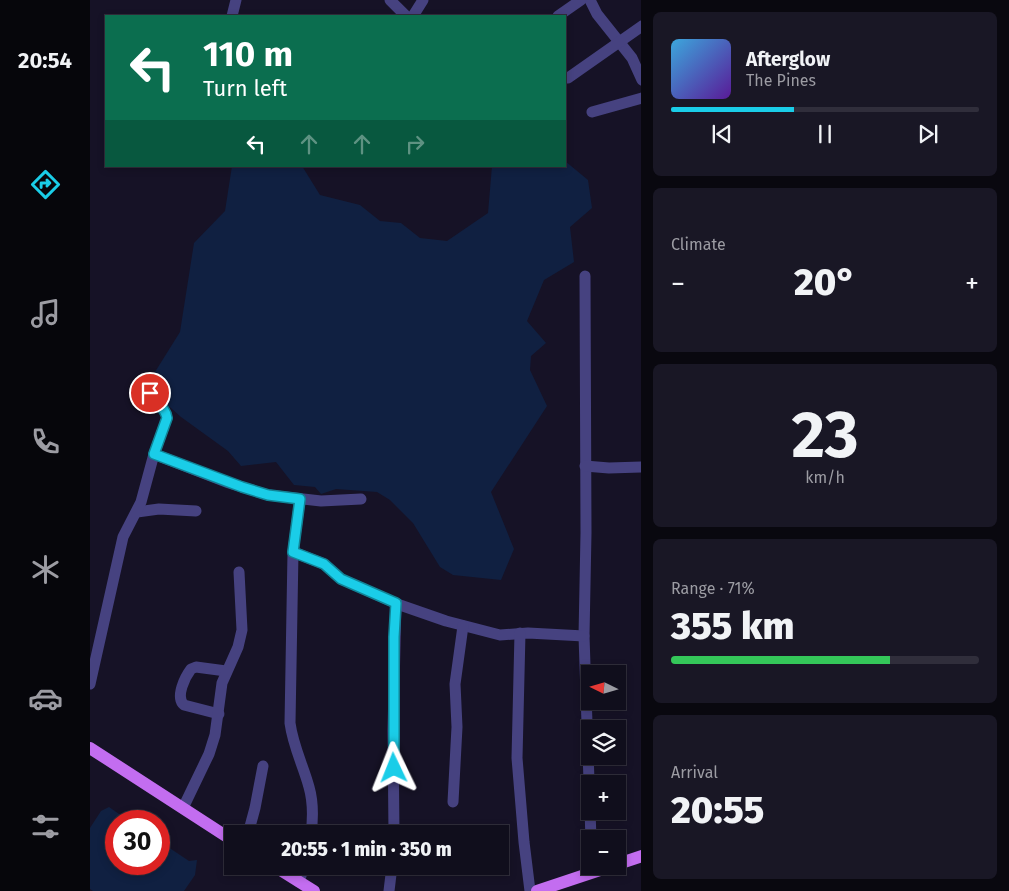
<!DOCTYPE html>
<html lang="en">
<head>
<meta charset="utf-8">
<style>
	:root { --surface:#100e1c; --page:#191725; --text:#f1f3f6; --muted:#9c9ca3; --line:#302e3b; --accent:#1acde8 }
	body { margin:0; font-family:"Fira Sans",sans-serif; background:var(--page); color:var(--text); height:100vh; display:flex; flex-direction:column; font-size:19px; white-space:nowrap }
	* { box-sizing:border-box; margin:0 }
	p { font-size:16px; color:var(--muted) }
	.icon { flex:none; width:28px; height:28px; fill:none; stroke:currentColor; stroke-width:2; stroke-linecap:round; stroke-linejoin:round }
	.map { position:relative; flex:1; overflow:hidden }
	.side { display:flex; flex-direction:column; gap:12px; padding:12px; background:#09080f; width:368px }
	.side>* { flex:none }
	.hud { position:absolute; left:15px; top:15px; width:461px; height:152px; border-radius:0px; box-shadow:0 2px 8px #0003,0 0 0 1px var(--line); background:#0b6e4f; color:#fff; overflow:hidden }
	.needle { width:32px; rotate:275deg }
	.fabs { position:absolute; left:491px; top:665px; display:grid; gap:10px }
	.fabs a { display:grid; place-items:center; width:45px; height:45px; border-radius:0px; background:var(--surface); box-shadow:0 2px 8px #0003,0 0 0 1px var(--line); font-size:25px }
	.speed { position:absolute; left:15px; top:810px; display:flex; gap:10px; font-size:25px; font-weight:700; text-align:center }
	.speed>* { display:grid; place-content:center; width:65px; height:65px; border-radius:50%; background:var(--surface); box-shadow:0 2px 8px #0003,0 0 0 1px var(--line); line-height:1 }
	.speed .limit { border:8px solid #d22; background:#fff; color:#111 }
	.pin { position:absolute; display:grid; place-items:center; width:42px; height:42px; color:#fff; margin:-21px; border:2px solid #fff; border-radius:50%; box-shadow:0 1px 5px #0007 }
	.me { position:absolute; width:55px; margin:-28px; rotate:358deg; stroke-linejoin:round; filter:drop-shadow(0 0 4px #0008) }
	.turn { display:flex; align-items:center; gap:18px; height:105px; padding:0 15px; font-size:22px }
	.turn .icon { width:65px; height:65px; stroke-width:2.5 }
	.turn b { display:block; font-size:35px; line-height:42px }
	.lanes { display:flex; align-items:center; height:48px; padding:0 15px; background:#0003; justify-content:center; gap:25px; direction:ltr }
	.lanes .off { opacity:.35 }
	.big { font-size:38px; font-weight:800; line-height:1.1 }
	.side .card { flex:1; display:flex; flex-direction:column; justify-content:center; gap:8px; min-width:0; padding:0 18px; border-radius:8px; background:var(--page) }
	.side .dial { align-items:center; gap:0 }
	.dial b { font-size:65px; line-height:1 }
	.song { display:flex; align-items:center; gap:15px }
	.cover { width:60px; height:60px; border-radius:8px; background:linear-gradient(135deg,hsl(200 70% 55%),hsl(270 70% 35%)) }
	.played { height:5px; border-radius:2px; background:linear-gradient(90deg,var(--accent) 40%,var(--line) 40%) }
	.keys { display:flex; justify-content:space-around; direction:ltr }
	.heat { display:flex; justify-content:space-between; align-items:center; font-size:28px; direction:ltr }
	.charge { height:8px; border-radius:4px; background:linear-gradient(90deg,#34c759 71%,var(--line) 0) }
	.trip { position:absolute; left:134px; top:825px; width:285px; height:50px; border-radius:0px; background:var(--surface); box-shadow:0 2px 8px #0003,0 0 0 1px var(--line); font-weight:800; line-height:50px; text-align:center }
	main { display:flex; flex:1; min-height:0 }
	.dock { display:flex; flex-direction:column; width:90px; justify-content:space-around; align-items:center; background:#06060b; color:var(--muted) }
	.dock .icon { width:35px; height:35px }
	.dock .selected { color:var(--accent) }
	.dock b { font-size:22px; color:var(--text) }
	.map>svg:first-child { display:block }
</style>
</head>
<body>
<main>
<nav class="dock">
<b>20:54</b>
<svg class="icon selected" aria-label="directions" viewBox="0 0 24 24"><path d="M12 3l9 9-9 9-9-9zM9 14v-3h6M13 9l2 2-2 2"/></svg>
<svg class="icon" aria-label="music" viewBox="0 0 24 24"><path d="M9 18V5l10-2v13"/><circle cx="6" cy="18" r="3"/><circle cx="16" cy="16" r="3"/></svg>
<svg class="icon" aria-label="phone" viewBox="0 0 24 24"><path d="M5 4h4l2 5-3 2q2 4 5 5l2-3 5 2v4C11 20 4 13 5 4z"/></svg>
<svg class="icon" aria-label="climate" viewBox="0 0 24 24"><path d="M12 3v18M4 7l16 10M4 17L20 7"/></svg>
<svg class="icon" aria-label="car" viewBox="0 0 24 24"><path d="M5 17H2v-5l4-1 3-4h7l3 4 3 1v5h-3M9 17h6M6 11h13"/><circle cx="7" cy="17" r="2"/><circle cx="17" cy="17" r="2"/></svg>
<svg class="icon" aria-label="filters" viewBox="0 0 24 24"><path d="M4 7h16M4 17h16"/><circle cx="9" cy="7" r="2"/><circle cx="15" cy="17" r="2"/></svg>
</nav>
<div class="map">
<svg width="552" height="891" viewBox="0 0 552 891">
	<rect width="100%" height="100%" fill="#161226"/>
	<g fill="#102041">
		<path d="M475,161L498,180L502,208L480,227L484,262L454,280L437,321L456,343L441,356L440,370L457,406L401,492L424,549L411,580L363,575L350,567L323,523L300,500L287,492L246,489L231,494L225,487L204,485L186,462L151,466L138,451L91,417L63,392L65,372L90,332L104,243L135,211L142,166H212L230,195L270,205L290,221L311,223L330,238L357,241L398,213L402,166H475Z"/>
		<path d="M19,807L39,821H26V864H69V841L99,861L107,860L105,875L94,891H3L0,889V828L11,811Z"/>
	</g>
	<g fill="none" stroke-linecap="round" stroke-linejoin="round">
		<g stroke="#464280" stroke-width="11">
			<path d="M300,0L316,16"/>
			<path d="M500,0L507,14L542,58L552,80"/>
			<path d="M142,16L146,0"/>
			<path d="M323,16L333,0"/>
			<path d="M468,16L491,0"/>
			<path d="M478,78L552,26"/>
			<path d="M502,112L552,98"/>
			<path d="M495,276L496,533L494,636L501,839"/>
			<path d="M64,454L139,483L178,495L231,501L271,499"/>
			<path d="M495,466L519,468L552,467"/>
			<path d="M210,499L203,552L200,723C203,746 213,765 219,787C223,801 223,819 221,834"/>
			<path d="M47,512L69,509L106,511"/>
			<path d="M203,552L234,564L251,579L310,605L356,621L410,635L438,633L494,636"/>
			<path d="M430,633L427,758L434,842L440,891"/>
			<path d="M0,684L33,537L51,502L64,454L77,418C76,408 65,402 60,393"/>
			<path d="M129,714L94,705C85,697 95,677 101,669L106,667L136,671"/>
			<path d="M363,802L367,727L365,684L373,626"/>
			<path d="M93,808L119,754L125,735L132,683L148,647L152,630L149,572"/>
			<path d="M158,834L165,808L173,766"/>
			<path d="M304,834L303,730L306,603"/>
			<path d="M209,882L214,866"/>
			<path d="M299,891L302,866"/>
		</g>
		<g stroke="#c36df0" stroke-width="12">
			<path d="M0,748L142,840"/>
			<path d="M528,864L552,856"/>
			<path d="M184,866L224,891"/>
			<path d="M447,891L522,866"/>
		</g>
	</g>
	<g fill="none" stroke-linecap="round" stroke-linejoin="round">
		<defs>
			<path id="route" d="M60,393C65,402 76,408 77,418L64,454L152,487L178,495L210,499L203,552L234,564L251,579L306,603L304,637V768"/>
		</defs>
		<use href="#route" stroke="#118597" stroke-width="12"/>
		<use href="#route" stroke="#1acde8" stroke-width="9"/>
	</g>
</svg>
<div class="fabs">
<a><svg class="needle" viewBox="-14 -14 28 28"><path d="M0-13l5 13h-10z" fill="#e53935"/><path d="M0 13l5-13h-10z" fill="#9c9ca3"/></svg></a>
<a><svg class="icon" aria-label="layers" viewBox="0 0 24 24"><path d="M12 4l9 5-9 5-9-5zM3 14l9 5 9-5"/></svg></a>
<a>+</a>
<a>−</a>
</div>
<div class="speed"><div class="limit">30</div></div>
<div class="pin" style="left:60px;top:393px;background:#d93025"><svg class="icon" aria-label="arrive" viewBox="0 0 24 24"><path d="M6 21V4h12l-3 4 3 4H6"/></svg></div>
<svg class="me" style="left:304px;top:768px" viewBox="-20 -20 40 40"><path d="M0-17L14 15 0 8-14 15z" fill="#1acde8" stroke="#fff" stroke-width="4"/></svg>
<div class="trip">20:55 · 1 min · 350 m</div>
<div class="hud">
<div class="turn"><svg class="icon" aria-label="left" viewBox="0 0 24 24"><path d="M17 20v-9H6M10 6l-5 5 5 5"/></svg><div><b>110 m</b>Turn left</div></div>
<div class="lanes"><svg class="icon" aria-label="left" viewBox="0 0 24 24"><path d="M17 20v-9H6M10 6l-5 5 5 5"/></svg><svg class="icon off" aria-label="ahead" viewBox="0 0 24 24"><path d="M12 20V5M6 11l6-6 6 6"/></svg><svg class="icon off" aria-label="ahead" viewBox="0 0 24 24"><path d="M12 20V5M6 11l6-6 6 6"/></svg><svg class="icon off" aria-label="right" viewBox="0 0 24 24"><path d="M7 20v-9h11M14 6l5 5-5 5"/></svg></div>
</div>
</div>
<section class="side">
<div class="card">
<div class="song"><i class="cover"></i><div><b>Afterglow</b><p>The Pines</p></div></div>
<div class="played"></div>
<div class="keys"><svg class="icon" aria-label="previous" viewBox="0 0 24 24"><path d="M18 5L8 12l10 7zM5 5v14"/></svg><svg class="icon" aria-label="pause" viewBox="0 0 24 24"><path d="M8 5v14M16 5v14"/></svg><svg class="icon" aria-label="next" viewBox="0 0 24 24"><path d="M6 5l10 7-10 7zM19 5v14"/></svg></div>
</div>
<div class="card"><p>Climate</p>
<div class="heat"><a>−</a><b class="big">20°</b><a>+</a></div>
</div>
<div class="card dial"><b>23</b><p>km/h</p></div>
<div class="card"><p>Range · 71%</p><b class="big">355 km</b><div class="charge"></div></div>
<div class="card"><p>Arrival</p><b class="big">20:55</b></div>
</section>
</main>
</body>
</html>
